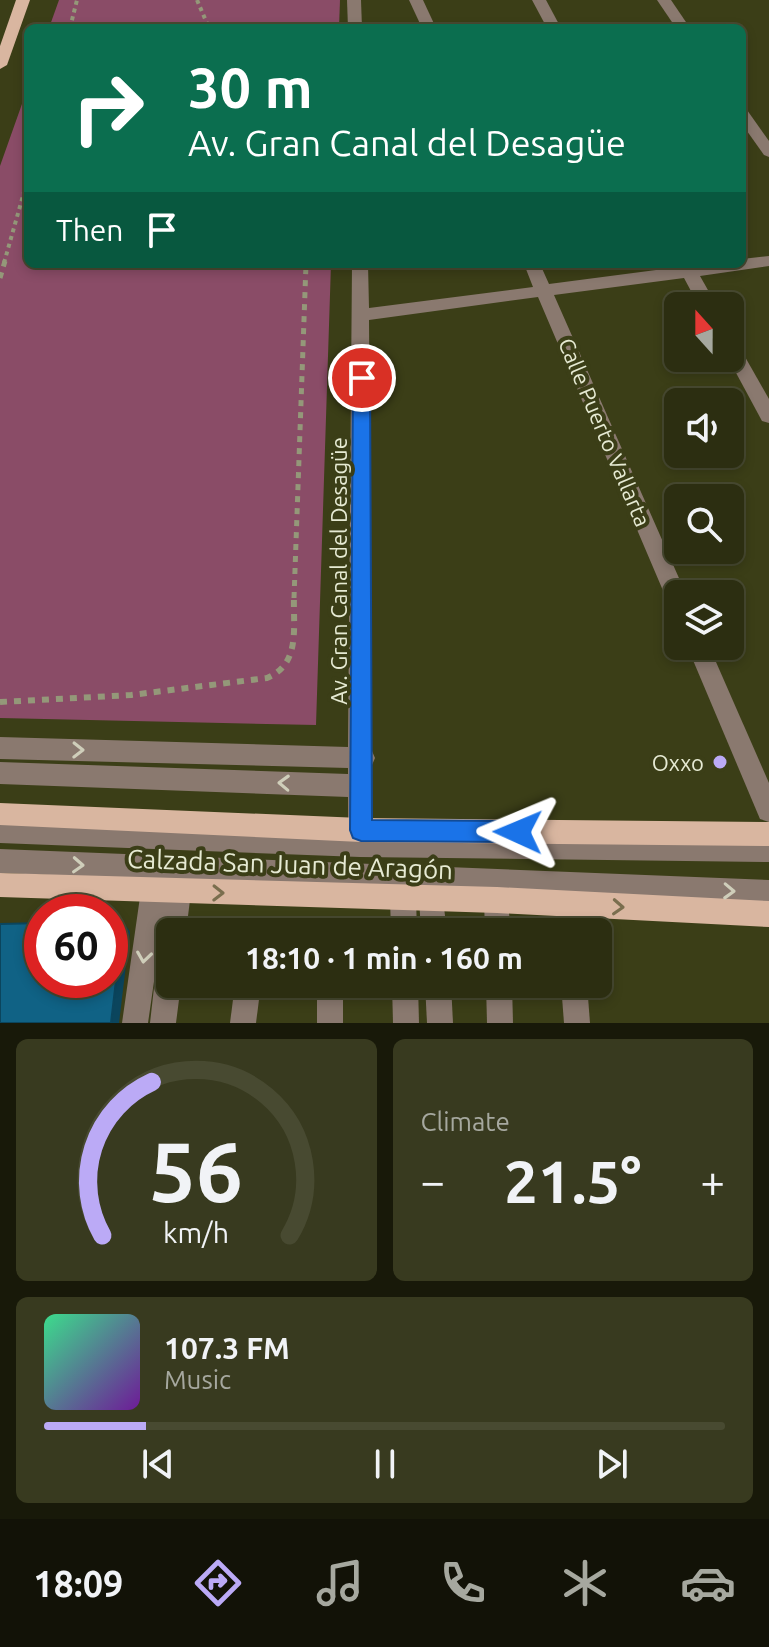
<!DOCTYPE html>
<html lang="en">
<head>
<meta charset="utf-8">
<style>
	:root { --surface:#2c2e11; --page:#383a1f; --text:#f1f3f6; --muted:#a6a89f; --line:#484a31; --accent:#bbaaf6 }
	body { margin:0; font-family:Ubuntu,sans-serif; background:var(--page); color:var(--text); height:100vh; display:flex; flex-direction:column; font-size:30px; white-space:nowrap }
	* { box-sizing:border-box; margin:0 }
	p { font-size:26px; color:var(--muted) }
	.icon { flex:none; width:44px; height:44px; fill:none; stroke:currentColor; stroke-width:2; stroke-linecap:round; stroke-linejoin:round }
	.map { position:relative; height:1023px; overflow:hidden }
	.sheet { display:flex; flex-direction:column; gap:16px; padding:16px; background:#181909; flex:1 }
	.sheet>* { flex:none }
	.hud { position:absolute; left:24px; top:24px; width:722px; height:244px; border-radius:12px; box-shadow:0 4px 12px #0003,0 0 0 2px var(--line); background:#0b6e4f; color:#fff; overflow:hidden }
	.needle { width:52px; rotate:339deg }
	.fabs { position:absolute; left:664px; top:292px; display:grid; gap:16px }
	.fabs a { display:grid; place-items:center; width:80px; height:80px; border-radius:12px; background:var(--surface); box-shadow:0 4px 12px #0003,0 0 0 2px var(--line); font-size:40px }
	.speed { position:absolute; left:24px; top:894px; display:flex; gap:16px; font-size:40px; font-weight:700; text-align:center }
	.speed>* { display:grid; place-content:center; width:104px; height:104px; border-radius:50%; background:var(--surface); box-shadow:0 4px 12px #0003,0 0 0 2px var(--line); line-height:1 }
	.speed .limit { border:12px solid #d22; background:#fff; color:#111 }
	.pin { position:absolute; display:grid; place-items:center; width:68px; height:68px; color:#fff; margin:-34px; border:4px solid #fff; border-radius:50%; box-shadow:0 2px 8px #0007 }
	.me { position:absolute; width:88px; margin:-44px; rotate:271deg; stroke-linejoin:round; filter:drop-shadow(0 0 6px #0008) }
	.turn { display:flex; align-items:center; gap:28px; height:168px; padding:0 32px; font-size:36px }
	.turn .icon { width:104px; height:104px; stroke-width:2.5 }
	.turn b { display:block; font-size:56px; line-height:68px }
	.then { display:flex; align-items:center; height:76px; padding:0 32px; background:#0003; gap:16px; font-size:30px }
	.big { font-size:60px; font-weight:700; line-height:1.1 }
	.sheet .card { flex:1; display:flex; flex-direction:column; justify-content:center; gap:12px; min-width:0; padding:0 28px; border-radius:12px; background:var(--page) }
	.sheet .dial { align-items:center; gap:0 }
	.dial svg { height:208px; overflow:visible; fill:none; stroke:var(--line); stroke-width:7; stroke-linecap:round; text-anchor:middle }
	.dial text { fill:var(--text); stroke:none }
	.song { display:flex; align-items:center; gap:24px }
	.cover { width:96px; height:96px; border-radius:12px; background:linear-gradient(135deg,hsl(150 70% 55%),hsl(280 70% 35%)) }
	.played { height:8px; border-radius:4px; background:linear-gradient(90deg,var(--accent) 15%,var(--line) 15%) }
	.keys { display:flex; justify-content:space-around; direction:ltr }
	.heat { display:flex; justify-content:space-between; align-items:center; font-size:44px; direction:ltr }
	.sheet .tiles { flex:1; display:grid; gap:16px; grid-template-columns:1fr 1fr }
	.card:last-child { grid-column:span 2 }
	.trip { position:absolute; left:156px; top:918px; width:456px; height:80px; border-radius:12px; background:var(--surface); box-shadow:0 4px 12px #0003,0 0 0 2px var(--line); font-weight:700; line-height:80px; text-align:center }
	.dock { display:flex; height:128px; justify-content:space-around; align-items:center; background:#121207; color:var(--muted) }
	.dock .icon { width:56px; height:56px }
	.dock .current { color:var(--accent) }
	.dock b { font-size:36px; color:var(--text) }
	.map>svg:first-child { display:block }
</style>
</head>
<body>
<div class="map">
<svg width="769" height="1023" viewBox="0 0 769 1023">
	<rect width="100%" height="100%" fill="#3b3e17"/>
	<g fill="#8a4c67">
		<path d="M59,0H340L339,28H49Z"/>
		<path d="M28,87V264H331L316,725L0,718V166Z"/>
	</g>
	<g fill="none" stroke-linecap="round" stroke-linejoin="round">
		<g stroke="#949879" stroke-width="4" stroke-dasharray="4 4" stroke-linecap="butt">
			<path d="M197,0L209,28"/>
			<path d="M70,28L77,0"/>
			<path d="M4,263L28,178"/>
		</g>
		<g stroke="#949879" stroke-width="5" stroke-dasharray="6 6" stroke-linecap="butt">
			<path d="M0,278L5,261"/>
			<path d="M294,598L306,264"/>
		</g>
		<path stroke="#949879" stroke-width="6" stroke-dasharray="7 7" stroke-linecap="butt" d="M0,702L131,695L267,678C301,664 293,627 294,596"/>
		<g fill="#8a796f" fill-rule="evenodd">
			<path d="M347,0H361L362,28H348Z"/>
			<path d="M409,0H423L436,28H422Z"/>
			<path d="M532,0H546L561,28H547Z"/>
			<path d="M657,0H671L690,28H676Z"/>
			<path d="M742,109L747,110L769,141V157L764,155L742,124Z"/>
			<path d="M769,256V266L700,276L717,306H699L684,278L554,295L686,594H678V609L671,606L667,600L538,297L369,320L372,751L375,758L372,765V833L769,838V862L360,857L0,843V819L348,833V797L0,784V762L348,774V768L0,759V737L348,747L352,264H368L369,308L533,287L524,264H540L549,284L679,267L677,264H742V259Z"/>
			<path d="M730,339L736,341L769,399V423L762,421L728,358Z"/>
			<path d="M687,646H709L769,783V822L760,819Z"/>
			<path d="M0,849L769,880V904L578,897L584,932H558L556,905L560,896L507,894L511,932H485L484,900L487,893L442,891L447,932H421L419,898L423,890H412L416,898L417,932H391L390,898L394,889L180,880L187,883L191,892L186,932H170V944L164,941L161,933L148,1023H122L141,890L145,881L150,879L0,873ZM159,880H176L169,883L166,890Z"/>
			<path d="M170,948V984H181L176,1023H150L157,961L161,952Z"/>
			<path d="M235,984H261L256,1023H230Z"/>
			<rect x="317" y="984" width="26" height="39"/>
			<path d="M392,984H418L419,1023H393Z"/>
			<path d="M425,984H451L453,1023H427Z"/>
			<path d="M486,984H512L513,1023H487Z"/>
			<path d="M561,984H587L590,1023H564Z"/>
		</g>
		<g fill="#d9b6a0" fill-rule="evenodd">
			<path d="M16,0H30L7,65L0,69V46Z"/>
			<path d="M0,803L361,818L769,822V846L361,842L0,825Z"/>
			<path d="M0,873L497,887L769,901V927L497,913L0,897Z"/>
		</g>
	</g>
	<path fill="#0b455d" d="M123,921L130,932L119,1023H111Z"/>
	<path fill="#106285" stroke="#0b455d" stroke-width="2" d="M110,921H123L111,1023H0V924L42,923V980H110Z"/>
	<defs><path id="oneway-chevron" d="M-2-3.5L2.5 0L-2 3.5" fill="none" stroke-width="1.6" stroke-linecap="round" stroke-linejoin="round" transform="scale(2)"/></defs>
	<g stroke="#cfceba">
		<use href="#oneway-chevron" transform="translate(78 750) rotate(1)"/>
		<use href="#oneway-chevron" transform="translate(284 783) rotate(-178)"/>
		<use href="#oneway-chevron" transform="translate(78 865) rotate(3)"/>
		<use href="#oneway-chevron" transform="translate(729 891) rotate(2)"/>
		<use href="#oneway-chevron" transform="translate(144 957) rotate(98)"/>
	</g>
	<g stroke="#7a6e4e">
		<use href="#oneway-chevron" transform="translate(218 893) rotate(1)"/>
		<use href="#oneway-chevron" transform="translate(618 907) rotate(3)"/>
	</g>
	<path fill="#1a73e8" stroke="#114b97" stroke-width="2" d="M362,372L370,378L372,820L518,821L526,824L529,832L526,839L518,842L361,841L353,838L350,830L353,378Z"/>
	<circle fill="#bbaaf6" stroke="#3b3e17" stroke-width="3" cx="720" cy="762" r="8"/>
	<g text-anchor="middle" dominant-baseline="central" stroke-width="8" stroke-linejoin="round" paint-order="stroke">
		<g font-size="22" fill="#e6ead3" stroke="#3b3e17">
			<text transform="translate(605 432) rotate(67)">Calle Puerto Vallarta</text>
			<text transform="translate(338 571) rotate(-90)">Av. Gran Canal del Desagüe</text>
		</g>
		<g font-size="22" fill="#e6ead3" stroke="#3b3e17" text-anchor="end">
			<text x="704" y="762">Oxxo</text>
		</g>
		<g font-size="26" fill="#e6ead3" stroke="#3b3e17">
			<text transform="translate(290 864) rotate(2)">Calzada San Juan de Aragón</text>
		</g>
	</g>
</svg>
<div class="fabs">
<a><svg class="needle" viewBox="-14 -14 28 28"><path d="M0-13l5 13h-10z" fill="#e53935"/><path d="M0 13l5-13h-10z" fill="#a6a89f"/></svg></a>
<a><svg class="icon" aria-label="sound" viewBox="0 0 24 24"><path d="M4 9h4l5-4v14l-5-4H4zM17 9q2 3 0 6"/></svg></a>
<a><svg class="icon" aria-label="search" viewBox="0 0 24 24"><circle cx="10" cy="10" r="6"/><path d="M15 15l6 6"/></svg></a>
<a><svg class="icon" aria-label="layers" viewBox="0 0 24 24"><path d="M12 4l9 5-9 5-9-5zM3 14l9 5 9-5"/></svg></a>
</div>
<div class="speed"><div class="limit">60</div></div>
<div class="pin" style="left:362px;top:378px;background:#d93025"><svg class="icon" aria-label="arrive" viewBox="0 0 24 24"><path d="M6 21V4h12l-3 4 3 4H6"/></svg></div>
<svg class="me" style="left:518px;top:832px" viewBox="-20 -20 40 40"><path d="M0-17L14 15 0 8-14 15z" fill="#1a73e8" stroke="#fff" stroke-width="4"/></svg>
<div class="trip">18:10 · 1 min · 160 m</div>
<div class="hud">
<div class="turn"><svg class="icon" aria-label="right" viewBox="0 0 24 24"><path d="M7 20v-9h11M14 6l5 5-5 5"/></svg><div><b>30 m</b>Av. Gran Canal del Desagüe</div></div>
<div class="then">Then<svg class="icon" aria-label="arrive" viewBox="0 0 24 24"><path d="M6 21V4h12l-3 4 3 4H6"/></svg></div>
</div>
</div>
<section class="sheet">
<div class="tiles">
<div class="card dial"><svg viewBox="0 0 100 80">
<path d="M14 69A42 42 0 1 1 86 69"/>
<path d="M14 69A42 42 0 0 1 33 10" stroke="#bbaaf6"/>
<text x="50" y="56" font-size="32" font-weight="700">56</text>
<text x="50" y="72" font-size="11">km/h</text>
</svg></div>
<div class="card"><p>Climate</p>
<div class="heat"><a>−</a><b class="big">21.5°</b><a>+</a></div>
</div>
<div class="card">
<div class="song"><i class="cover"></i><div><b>107.3 FM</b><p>Music</p></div></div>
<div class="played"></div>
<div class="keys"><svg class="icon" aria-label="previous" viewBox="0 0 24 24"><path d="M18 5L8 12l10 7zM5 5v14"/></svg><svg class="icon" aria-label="pause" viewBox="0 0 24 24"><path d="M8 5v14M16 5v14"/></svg><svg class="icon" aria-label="next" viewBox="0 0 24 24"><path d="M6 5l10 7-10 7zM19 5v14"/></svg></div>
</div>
</div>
</section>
<nav class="dock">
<b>18:09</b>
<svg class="icon current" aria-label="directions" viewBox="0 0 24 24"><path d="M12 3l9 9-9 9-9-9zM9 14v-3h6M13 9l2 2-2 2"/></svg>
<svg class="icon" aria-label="music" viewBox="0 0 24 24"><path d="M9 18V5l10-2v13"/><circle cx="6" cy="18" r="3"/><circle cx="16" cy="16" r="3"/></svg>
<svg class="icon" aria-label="phone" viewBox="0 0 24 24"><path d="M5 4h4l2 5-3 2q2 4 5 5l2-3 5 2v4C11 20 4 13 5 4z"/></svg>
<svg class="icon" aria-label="climate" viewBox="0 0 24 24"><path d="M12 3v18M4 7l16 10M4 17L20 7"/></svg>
<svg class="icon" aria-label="car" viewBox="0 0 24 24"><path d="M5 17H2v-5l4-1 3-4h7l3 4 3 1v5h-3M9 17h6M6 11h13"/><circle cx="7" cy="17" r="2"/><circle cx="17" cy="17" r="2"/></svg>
</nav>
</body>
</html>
